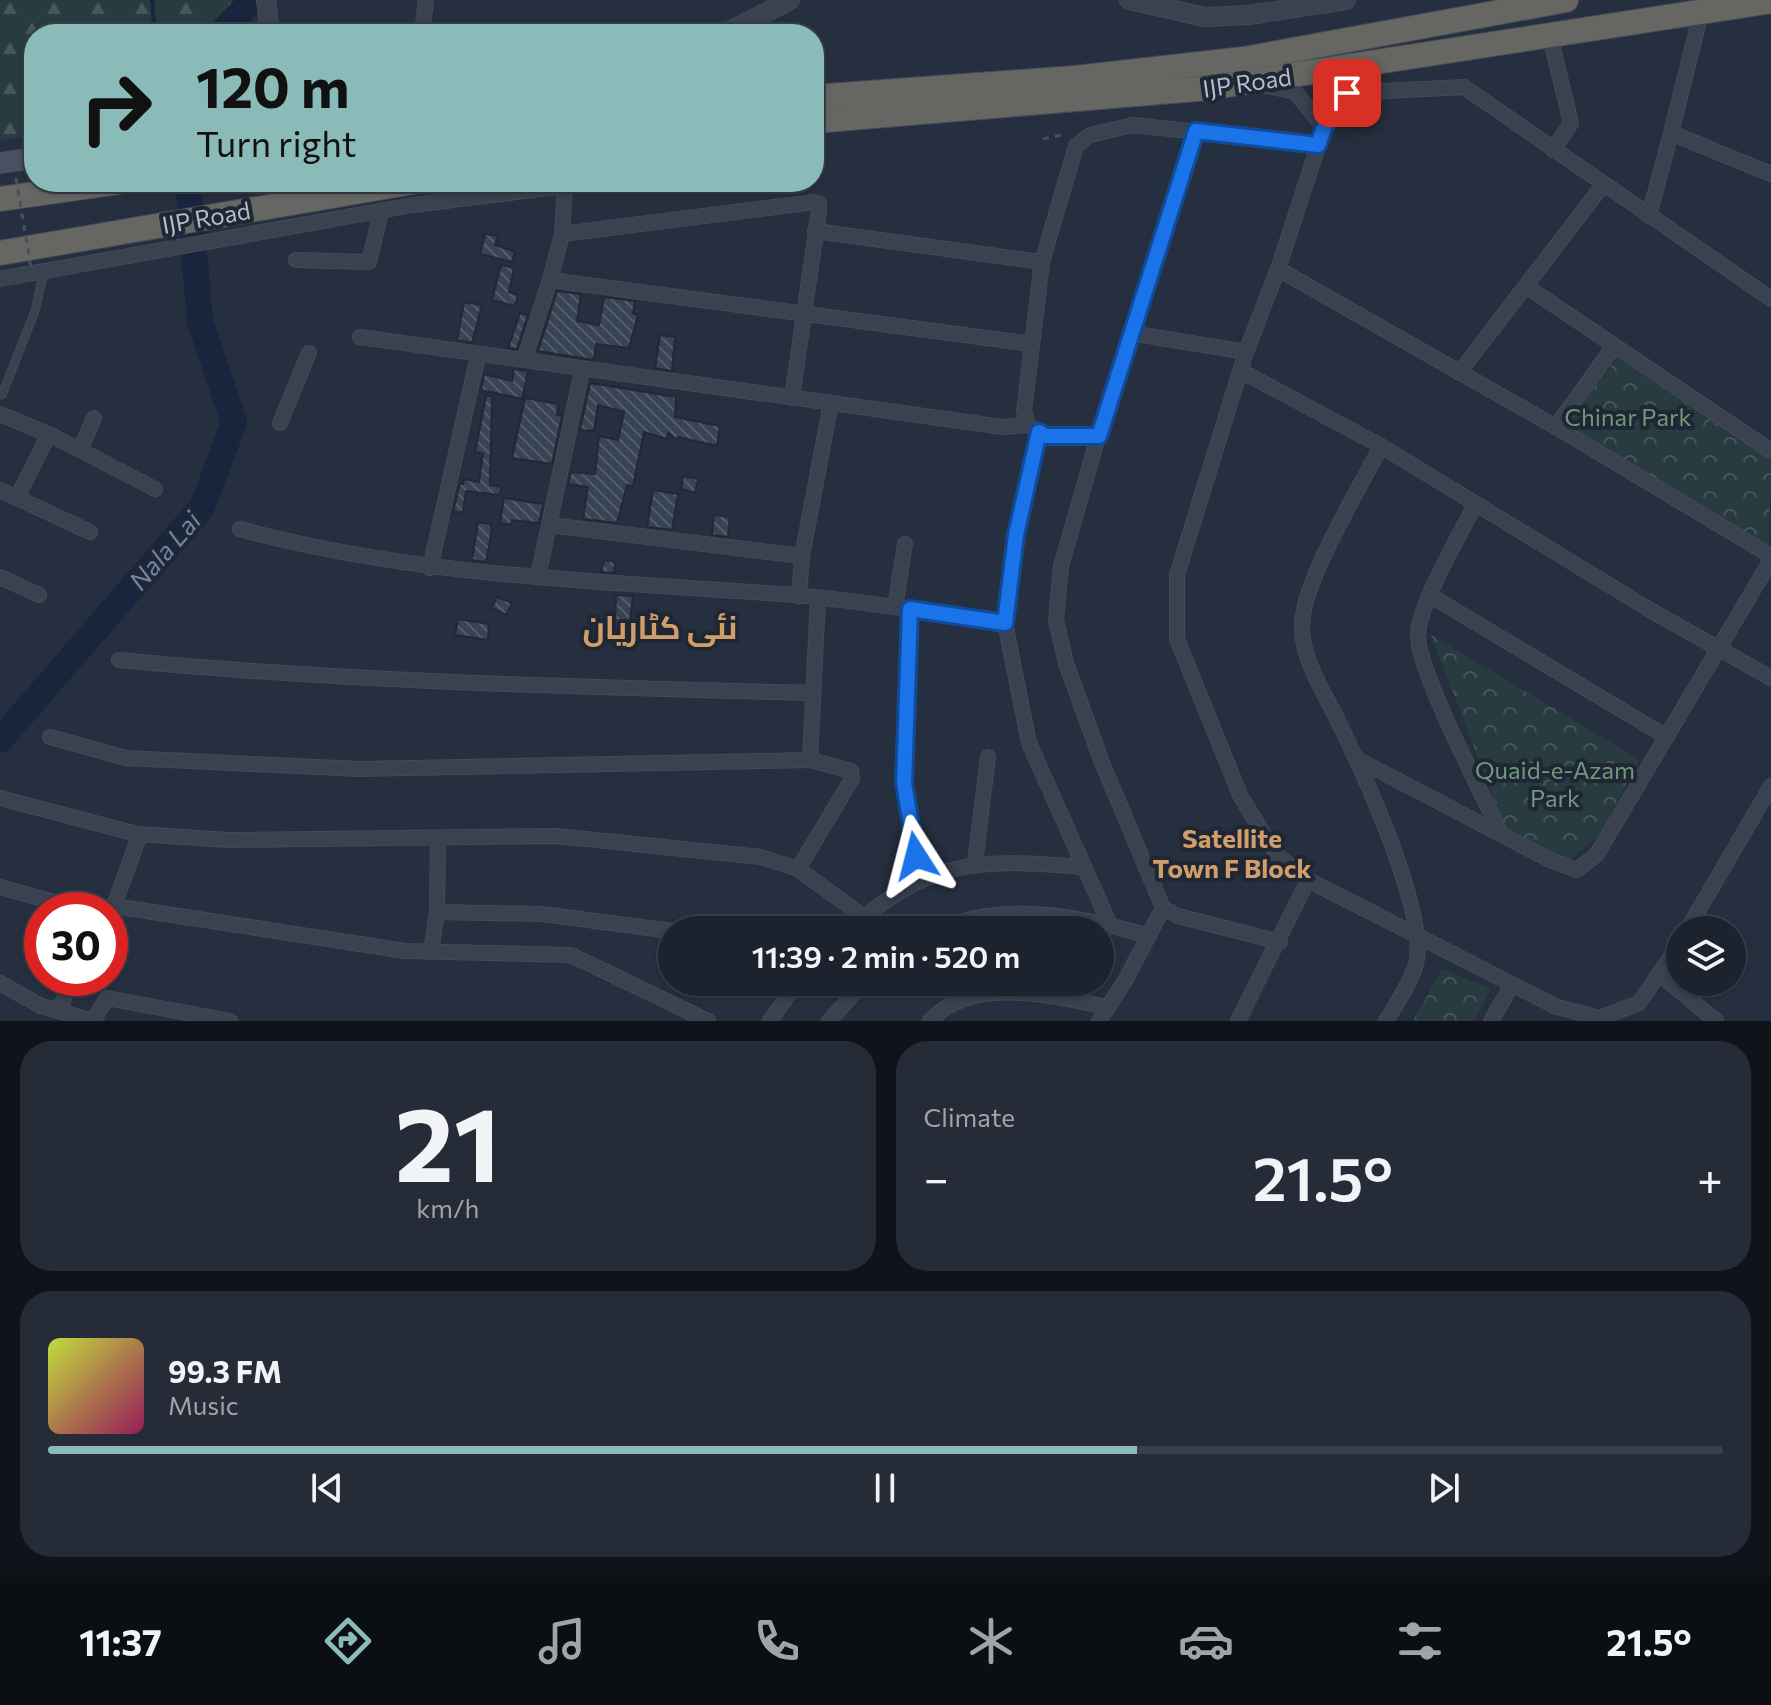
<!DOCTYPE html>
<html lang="en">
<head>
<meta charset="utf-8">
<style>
	:root { --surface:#1c232f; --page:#252b37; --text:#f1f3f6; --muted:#a0a4aa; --line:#3a404b; --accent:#8bbbb9 }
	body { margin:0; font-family:Commissioner,Cairo,sans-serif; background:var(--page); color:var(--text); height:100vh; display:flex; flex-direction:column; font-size:30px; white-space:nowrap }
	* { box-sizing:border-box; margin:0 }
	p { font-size:26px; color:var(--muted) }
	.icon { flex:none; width:44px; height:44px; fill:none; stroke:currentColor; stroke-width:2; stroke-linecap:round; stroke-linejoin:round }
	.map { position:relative; height:1021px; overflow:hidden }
	.panel { display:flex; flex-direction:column; gap:20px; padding:20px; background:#0f131a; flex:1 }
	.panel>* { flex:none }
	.guide { position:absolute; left:24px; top:24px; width:800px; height:168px; border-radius:32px; box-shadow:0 2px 6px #0004,0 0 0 2px var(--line); background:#8bbbb9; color:#111; overflow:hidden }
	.buttons { position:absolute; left:1666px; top:916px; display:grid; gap:16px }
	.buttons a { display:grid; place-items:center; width:80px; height:80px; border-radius:50%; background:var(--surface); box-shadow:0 2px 6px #0004,0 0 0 2px var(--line); font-size:40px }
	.speed { position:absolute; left:24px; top:892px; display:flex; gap:16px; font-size:40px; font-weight:700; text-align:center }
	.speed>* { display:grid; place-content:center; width:104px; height:104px; border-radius:50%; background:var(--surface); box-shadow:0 2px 6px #0004,0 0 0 2px var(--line); line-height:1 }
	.speed .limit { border:12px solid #d22; background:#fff; color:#111 }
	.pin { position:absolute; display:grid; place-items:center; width:68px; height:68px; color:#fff; margin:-34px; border-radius:16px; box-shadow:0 4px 12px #0006 }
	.me { position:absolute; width:88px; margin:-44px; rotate:351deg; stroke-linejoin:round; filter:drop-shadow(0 0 6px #0008) }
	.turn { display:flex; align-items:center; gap:28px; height:168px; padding:0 40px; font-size:36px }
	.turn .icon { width:104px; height:104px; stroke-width:2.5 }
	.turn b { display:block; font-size:56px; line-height:68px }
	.big { font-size:60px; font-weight:600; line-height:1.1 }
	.panel .widget { flex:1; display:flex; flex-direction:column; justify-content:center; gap:12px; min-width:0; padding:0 28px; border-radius:32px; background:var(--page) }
	.panel .dial { align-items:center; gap:0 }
	.dial b { font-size:104px; line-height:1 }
	.song { display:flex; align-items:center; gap:24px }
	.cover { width:96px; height:96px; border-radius:12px; background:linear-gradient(135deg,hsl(70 70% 55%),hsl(330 70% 35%)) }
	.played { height:8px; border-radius:4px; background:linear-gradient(90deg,var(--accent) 65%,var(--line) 65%) }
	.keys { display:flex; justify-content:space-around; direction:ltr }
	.heat { display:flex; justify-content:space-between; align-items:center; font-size:44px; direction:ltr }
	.panel .tiles { flex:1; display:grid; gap:20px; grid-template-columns:1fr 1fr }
	.widget:last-child { grid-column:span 2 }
	.trip { position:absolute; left:658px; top:916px; width:456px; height:80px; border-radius:40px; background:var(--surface); box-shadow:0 2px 6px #0004,0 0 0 2px var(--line); font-weight:600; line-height:80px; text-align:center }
	.menu { display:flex; height:128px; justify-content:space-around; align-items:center; background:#0b0e13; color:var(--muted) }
	.menu .icon { width:56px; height:56px }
	.menu .active { color:var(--accent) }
	.menu b { font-size:36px; color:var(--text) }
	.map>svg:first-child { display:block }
</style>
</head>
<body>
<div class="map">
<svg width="1771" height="1021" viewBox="0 0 1771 1021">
	<defs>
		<pattern id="forest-firs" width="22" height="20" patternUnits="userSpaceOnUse" patternTransform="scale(2)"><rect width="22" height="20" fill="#283b40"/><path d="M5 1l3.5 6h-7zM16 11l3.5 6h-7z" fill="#45555a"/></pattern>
		<pattern id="park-crowns" width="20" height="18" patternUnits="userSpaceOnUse" patternTransform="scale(2)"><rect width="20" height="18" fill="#283b40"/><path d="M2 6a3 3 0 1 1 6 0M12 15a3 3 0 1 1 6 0" fill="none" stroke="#45555a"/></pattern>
		<pattern id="building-back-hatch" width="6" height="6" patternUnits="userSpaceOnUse" patternTransform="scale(2)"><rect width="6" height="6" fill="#384354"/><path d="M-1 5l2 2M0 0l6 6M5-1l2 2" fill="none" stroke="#535c6b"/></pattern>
	</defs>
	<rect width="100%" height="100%" fill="#262f3f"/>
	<path fill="url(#forest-firs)" d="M0,0H238L243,34H34V135L0,141Z"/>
	<g fill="url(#park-crowns)">
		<path d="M1617,358L1771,461L1769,547L1564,428Z"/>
		<path d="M1431,635L1640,760L1599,835L1570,859L1507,833Z"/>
		<path d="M1442,969L1491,989L1474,1021H1413Z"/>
	</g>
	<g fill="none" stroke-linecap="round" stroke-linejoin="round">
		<path stroke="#19253c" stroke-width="4" d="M152,0L155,34"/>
		<g stroke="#19253c" stroke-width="26">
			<path d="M220,34L252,0"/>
			<path d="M0,740L202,507L234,422L200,321L188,182"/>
		</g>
	</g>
	<g fill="url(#building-back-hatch)" stroke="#212836" stroke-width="2">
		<path d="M485,234L498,236L495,245L515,252L512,262L480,254Z"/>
		<path d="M501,265L514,268L509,292L518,295L515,306L492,300Z"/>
		<path d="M557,291L581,294L577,321L599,325L604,297L635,301L633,313L638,315L629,348L596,344L594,360L538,351Z"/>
		<path d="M464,302L482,305L472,343L457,340Z"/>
		<path d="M520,313L528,315L517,349L508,348Z"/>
		<path d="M660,335L675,337L672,371L655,368Z"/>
		<path d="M514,369L528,371L522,399L481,390L484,374L512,381Z"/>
		<path d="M590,383L676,397L675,417L720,426L717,446L678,437V440L668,433L667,439L644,432L633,486L627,485L617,523L583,519L588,487L568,484L571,472L595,474L599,436L618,440L624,412L598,405L594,431L580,430Z"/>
		<path d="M486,396H492L490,485L501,487L500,495L466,491L463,512H453L460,483L463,484L464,479L479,482L483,453L475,452Z"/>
		<path d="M525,398L558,404L557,415L562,416L552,464L512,458Z"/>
		<path d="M683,476L698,479L695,493L681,489Z"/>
		<path d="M653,490L678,494L672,530L647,527Z"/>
		<path d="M504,498L543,504L539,523L512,520L511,525L500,523Z"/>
		<path d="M714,515L730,517L728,537L712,535Z"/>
		<path d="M478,522L490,524L492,530L486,562L472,560Z"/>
		<path d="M604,560L615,562L614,573L601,572Z"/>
		<path d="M616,595L633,596L629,629L615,628Z"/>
		<path d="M497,597L512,603L506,615L492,608Z"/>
		<path d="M458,619L489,624L488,640L455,635Z"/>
	</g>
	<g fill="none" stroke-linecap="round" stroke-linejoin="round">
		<defs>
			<path id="service" d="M2,395L35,311L44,271"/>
			<g id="minor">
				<path d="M1701,13L1671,133L1771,174"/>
				<path d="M422,34L426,0"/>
				<path d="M1550,36L1571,123L1553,150"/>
				<path d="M1350,67L1347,93L1324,128L1278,269L1246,352L1177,575V639L1241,797L1276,854L1308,880L1557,1007L1600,1018L1639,1003L1680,943"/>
				<path d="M1262,85L1295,92L1324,128"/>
				<path d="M1347,93L1464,87L1771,299"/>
				<path d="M1196,131L1095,447L1061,566L1056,620L1066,663L1101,760L1163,908L1178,916L1280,942"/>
				<path d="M1649,216L1671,133"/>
				<path d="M815,231L1042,262"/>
				<path d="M296,260L369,262L381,212"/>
				<path d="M1278,269L1556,427L1771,556"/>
				<path d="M0,279L413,205L565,186L562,234"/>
				<path d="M1527,287L1771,451"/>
				<path d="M1130,333L1246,352"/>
				<path d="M360,337L1003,427L1028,425"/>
				<path d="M524,360L550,280"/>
				<path d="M1241,371L1381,446L1650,610L1771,678"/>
				<path d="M1459,373L1603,185"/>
				<path d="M792,398L819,211V204L814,202L562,234L550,280L1032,344"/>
				<path d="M0,414L53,436"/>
				<path d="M280,423L309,353"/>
				<path d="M1556,427L1614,346"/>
				<path d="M1099,436H1046L1028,425L1024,411L1042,262L1076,146L1090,135L1133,125L1318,145"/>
				<path d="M1381,446C1359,490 1304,578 1302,624C1301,657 1321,687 1335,715C1359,763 1432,918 1415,967C1409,986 1396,1004 1386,1021"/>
				<path d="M80,450L94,418"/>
				<path d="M0,490L90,532"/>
				<path d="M17,498L48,436H53L155,489"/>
				<path d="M1475,504C1460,536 1421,600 1418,633C1415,666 1482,793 1499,830"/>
				<path d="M550,525L802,556"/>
				<path d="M240,529C420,578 608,581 794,595C864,601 935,613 1005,623L1029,743L1110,925"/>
				<path d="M430,568L478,356"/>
				<path d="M538,576L582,371"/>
				<path d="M0,577L39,595"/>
				<path d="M799,596L802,556L831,403"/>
				<path d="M1431,596L1667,737"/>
				<path d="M895,607L905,544"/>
				<path d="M910,609L904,783L919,880"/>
				<path d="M1005,623L1016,535L1039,432"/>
				<path d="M119,660C350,682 582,687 813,693"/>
				<path d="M50,737L126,758L359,769L810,760L851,771L852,779L798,869"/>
				<path d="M1357,759L1550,860L1577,870L1597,854L1771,560"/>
				<path d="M810,760L818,599"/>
				<path d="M0,798L137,834L229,840L557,836L761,857L798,869L864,917L871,930"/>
				<path d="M975,863L988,757"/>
				<path d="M0,887L83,910"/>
				<path d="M114,906L405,951L571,955L708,1021"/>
				<path d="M105,910L114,906L140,834"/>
				<path d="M437,912L542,914L672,931"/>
				<path d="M849,930C929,858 981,859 1082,867"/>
				<path d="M940,930C1002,900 1082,917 1146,935"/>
				<path d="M1687,930L1771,786"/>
				<path d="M431,952L437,912L438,838"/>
				<path d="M1661,975L1716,1021"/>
				<path d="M0,983L41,1006L92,1021"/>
				<path d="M59,1011L72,978"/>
				<path d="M93,1021L107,998L230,1021"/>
				<path d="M770,1021L797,982"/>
				<path d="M829,1021L864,982"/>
				<path d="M930,1021C972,975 1054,996 1106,1007"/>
				<path d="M1099,1021L1126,979L1163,908"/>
				<path d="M1238,1021L1308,880"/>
				<path d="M1491,1021L1512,985"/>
			</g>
			<g id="tertiary">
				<path d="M266,0L270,34"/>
				<path d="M1129,0L1205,17L1249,15L1346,0"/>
				<path d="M724,34L790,0"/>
			</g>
			<path id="secondary" d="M0,163L34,158"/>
			<g id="trunk">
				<path d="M814,97L1075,78L1244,59L1566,0"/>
				<path d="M814,121L1208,88L1771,1"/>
				<path d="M0,199L119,182"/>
				<path d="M0,253L413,182"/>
			</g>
		</defs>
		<use href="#service" stroke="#434a58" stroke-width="9"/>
		<use href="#minor" stroke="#434a58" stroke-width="16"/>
		<use href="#tertiary" stroke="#434a58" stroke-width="20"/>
		<use href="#secondary" stroke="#434a58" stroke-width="22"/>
		<use href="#trunk" stroke="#454c59" stroke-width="26"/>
		<path stroke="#415458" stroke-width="3" stroke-dasharray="6 6" stroke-linecap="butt" d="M1043,139L1066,134"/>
		<use href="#service" stroke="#3a414f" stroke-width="7"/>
		<use href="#minor" stroke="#3a414f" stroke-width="14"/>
		<use href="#tertiary" stroke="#3a414f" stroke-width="18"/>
		<use href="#secondary" stroke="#485061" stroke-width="20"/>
		<use href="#trunk" stroke="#666662" stroke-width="24"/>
		<path stroke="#415458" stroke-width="3" stroke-dasharray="6 6" stroke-linecap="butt" d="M12,154L31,268"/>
	</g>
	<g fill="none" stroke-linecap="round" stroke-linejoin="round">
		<defs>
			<path id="route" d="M916,856L904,783L910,609L1005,623L1016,535L1039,432L1046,436H1099L1196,131L1318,145L1324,128L1347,93"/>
		</defs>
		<use href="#route" stroke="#114b97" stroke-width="20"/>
		<use href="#route" stroke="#1a73e8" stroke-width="14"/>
	</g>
	<g text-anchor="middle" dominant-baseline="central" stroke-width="8" stroke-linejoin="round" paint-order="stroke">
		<g font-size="24" fill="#b6bcc9" stroke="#1f2634">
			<text transform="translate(1247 82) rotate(-8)">IJP Road</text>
			<text transform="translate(206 217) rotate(-10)">IJP Road</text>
		</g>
		<g font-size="24" fill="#6f997b" stroke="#1f2634">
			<text x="1628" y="416">Chinar Park</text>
			<text x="1555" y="769">Quaid-e-Azam<tspan x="1555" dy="28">Park</tspan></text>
		</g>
		<g font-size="26" font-style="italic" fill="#7184a7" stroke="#1f2634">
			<text transform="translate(164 550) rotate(-49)">Nala Lai</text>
		</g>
		<g font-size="26" font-weight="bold" fill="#d19e6a" stroke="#1f2634">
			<text x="1232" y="837">Satellite<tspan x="1232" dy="30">Town F Block</tspan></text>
		</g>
		<g font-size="32" font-weight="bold" fill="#d19e6a" stroke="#1f2634">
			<text x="660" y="626">نئی کٹاریان</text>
		</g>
	</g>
</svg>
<div class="buttons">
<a><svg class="icon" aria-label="layers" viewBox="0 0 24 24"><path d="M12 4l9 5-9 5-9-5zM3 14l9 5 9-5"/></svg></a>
</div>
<div class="speed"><div class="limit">30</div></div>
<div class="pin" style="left:1347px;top:93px;background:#d93025"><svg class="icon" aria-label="arrive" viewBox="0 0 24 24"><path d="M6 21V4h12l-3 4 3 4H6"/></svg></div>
<svg class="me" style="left:916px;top:856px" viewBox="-20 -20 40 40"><path d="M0-17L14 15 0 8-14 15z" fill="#1a73e8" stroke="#fff" stroke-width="4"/></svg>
<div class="trip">11:39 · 2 min · 520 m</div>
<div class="guide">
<div class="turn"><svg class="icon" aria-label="right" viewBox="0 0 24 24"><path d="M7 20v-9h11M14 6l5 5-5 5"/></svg><div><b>120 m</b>Turn right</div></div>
</div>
</div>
<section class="panel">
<div class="tiles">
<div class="widget dial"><b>21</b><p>km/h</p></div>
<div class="widget"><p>Climate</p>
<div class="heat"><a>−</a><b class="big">21.5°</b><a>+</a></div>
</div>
<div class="widget">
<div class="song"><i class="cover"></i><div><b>99.3 FM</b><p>Music</p></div></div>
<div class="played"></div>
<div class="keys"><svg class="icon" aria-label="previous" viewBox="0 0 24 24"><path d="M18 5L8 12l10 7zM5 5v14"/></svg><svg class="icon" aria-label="pause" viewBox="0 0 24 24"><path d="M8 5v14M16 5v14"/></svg><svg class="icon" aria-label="next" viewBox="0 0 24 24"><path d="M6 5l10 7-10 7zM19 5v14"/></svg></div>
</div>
</div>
</section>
<nav class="menu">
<b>11:37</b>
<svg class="icon active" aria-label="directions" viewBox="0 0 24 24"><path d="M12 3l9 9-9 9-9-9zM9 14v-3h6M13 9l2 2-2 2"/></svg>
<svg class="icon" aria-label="music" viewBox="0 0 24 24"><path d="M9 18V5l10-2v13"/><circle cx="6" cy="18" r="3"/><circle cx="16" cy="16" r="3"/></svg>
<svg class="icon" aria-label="phone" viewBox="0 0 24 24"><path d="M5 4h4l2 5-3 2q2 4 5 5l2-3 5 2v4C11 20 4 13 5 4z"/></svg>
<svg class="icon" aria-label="climate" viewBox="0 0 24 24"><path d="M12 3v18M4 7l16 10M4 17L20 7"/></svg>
<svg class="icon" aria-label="car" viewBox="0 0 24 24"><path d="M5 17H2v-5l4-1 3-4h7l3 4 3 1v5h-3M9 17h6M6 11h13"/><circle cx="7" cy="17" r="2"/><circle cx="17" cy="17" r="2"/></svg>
<svg class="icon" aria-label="filters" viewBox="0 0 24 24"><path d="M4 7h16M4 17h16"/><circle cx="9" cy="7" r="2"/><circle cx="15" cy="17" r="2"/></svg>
<b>21.5°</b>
</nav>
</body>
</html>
